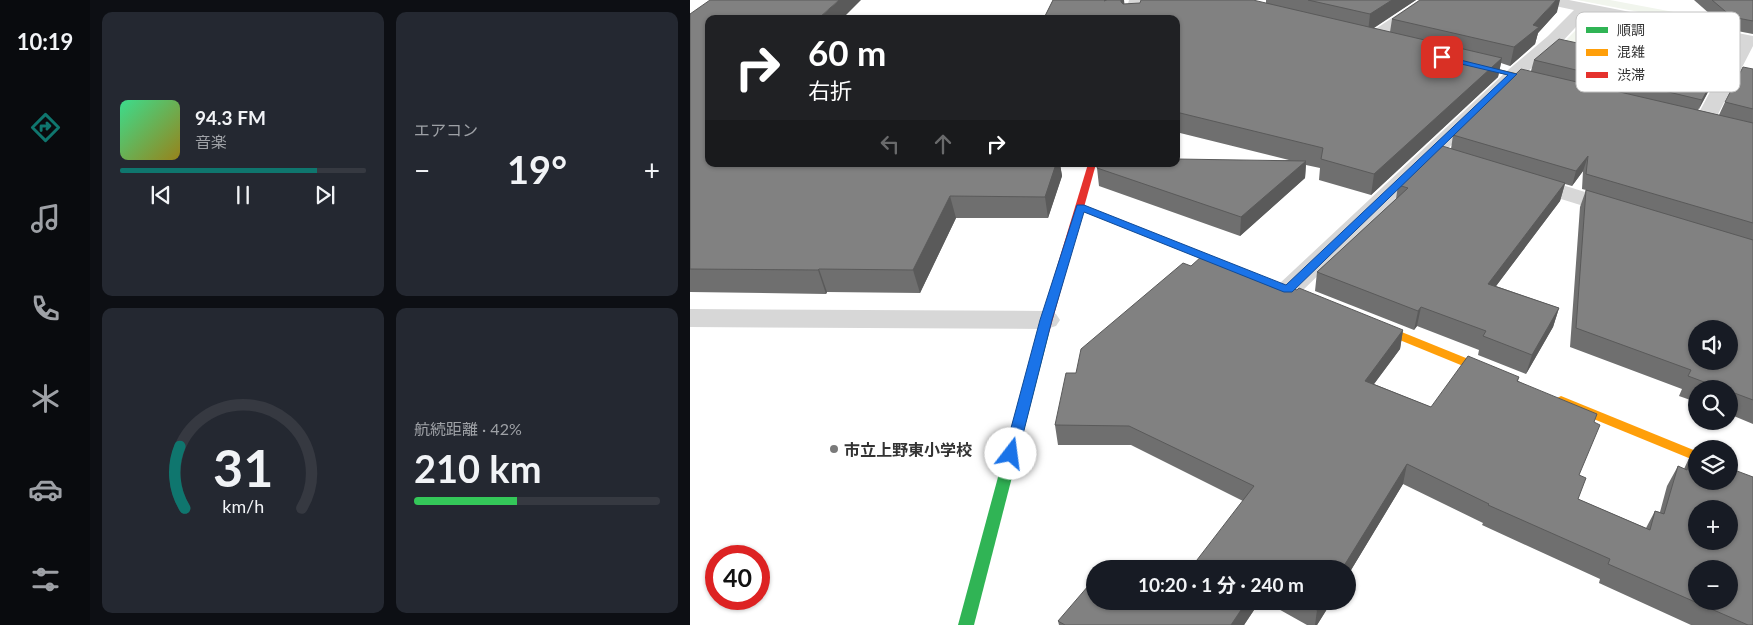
<!DOCTYPE html>
<html lang="ja">
<head>
<meta charset="utf-8">
<style>
	:root { --surface:#171b24; --page:#242831; --text:#f1f3f6; --muted:#9ea1a6; --line:#363941; --accent:#0f766e }
	body { margin:0; font-family:Lato,"Noto Sans JP",sans-serif; background:var(--page); color:var(--text); height:100vh; display:flex; flex-direction:column; font-size:19px; white-space:nowrap }
	* { box-sizing:border-box; margin:0 }
	p { font-size:16px; color:var(--muted) }
	.icon { flex:none; width:28px; height:28px; fill:none; stroke:currentColor; stroke-width:2; stroke-linecap:round; stroke-linejoin:round }
	.map { position:relative; flex:1; overflow:hidden }
	.details { display:flex; flex-direction:column; gap:12px; padding:12px; background:#0d0f14; width:600px }
	.details>* { flex:none }
	.hud { position:absolute; left:15px; top:15px; width:475px; height:152px; border-radius:10px; box-shadow:0 1px 4px #0004; background:#202124; color:#fff; overflow:hidden }
	.tools { position:absolute; left:998px; top:320px; display:grid; gap:10px }
	.tools a { display:grid; place-items:center; width:50px; height:50px; border-radius:50%; background:var(--surface); box-shadow:0 1px 4px #0004; font-size:25px }
	.speed { position:absolute; left:15px; top:545px; display:flex; gap:10px; font-size:25px; font-weight:700; text-align:center }
	.speed>* { display:grid; place-content:center; width:65px; height:65px; border-radius:50%; background:var(--surface); box-shadow:0 1px 4px #0004; line-height:1 }
	.speed .limit { border:8px solid #d22; background:#fff; color:#111 }
	.pin { position:absolute; display:grid; place-items:center; width:42px; height:42px; color:#fff; margin:-21px; border-radius:10px; box-shadow:0 2px 8px #0006 }
	.me { position:absolute; width:55px; margin:-28px; rotate:15deg; stroke-linejoin:round; filter:drop-shadow(0 0 4px #0008) }
	.turn { display:flex; align-items:center; gap:18px; height:105px; padding:0 20px; font-size:22px }
	.turn .icon { width:65px; height:65px; stroke-width:2.5 }
	.turn b { display:block; font-size:35px; line-height:42px }
	.lanes { display:flex; align-items:center; height:48px; padding:0 20px; background:#0003; justify-content:center; gap:25px; direction:ltr }
	.lanes .off { opacity:.35 }
	.big { font-size:38px; font-weight:700; line-height:1.1 }
	.details .widget { flex:1; display:flex; flex-direction:column; justify-content:center; gap:8px; min-width:0; padding:0 18px; border-radius:10px; background:var(--page) }
	.details .dial { align-items:center; gap:0 }
	.dial svg { height:130px; overflow:visible; fill:none; stroke:var(--line); stroke-width:7; stroke-linecap:round; text-anchor:middle }
	.dial text { fill:var(--text); stroke:none }
	.song { display:flex; align-items:center; gap:15px }
	.cover { width:60px; height:60px; border-radius:8px; background:linear-gradient(135deg,hsl(150 70% 55%),hsl(50 70% 35%)) }
	.played { height:5px; border-radius:2px; background:linear-gradient(90deg,var(--accent) 80%,var(--line) 80%) }
	.keys { display:flex; justify-content:space-around; direction:ltr }
	.heat { display:flex; justify-content:space-between; align-items:center; font-size:28px; direction:ltr }
	.charge { height:8px; border-radius:4px; background:linear-gradient(90deg,#34c759 42%,var(--line) 0) }
	.details .tiles { flex:1; display:grid; gap:12px; grid-template-columns:repeat(2,1fr) }
	.trip { position:absolute; left:396px; top:560px; width:270px; height:50px; border-radius:25px; background:var(--surface); box-shadow:0 1px 4px #0004; font-weight:700; line-height:50px; text-align:center }
	main { display:flex; flex:1; min-height:0 }
	.tab-bar { display:flex; flex-direction:column; width:90px; justify-content:space-around; align-items:center; background:#090b0e; color:var(--muted) }
	.tab-bar .icon { width:35px; height:35px }
	.tab-bar .current { color:var(--accent) }
	.tab-bar b { font-size:22px; color:var(--text) }
	.map>svg:first-child { display:block }
</style>
</head>
<body>
<main>
<nav class="tab-bar">
<b>10:19</b>
<svg class="icon current" aria-label="directions" viewBox="0 0 24 24"><path d="M12 3l9 9-9 9-9-9zM9 14v-3h6M13 9l2 2-2 2"/></svg>
<svg class="icon" aria-label="music" viewBox="0 0 24 24"><path d="M9 18V5l10-2v13"/><circle cx="6" cy="18" r="3"/><circle cx="16" cy="16" r="3"/></svg>
<svg class="icon" aria-label="phone" viewBox="0 0 24 24"><path d="M5 4h4l2 5-3 2q2 4 5 5l2-3 5 2v4C11 20 4 13 5 4z"/></svg>
<svg class="icon" aria-label="climate" viewBox="0 0 24 24"><path d="M12 3v18M4 7l16 10M4 17L20 7"/></svg>
<svg class="icon" aria-label="car" viewBox="0 0 24 24"><path d="M5 17H2v-5l4-1 3-4h7l3 4 3 1v5h-3M9 17h6M6 11h13"/><circle cx="7" cy="17" r="2"/><circle cx="17" cy="17" r="2"/></svg>
<svg class="icon" aria-label="filters" viewBox="0 0 24 24"><path d="M4 7h16M4 17h16"/><circle cx="9" cy="7" r="2"/><circle cx="15" cy="17" r="2"/></svg>
</nav>
<section class="details">
<div class="tiles">
<div class="widget">
<div class="song"><i class="cover"></i><div><b>94.3 FM</b><p>音楽</p></div></div>
<div class="played"></div>
<div class="keys"><svg class="icon" aria-label="previous" viewBox="0 0 24 24"><path d="M18 5L8 12l10 7zM5 5v14"/></svg><svg class="icon" aria-label="pause" viewBox="0 0 24 24"><path d="M8 5v14M16 5v14"/></svg><svg class="icon" aria-label="next" viewBox="0 0 24 24"><path d="M6 5l10 7-10 7zM19 5v14"/></svg></div>
</div>
<div class="widget"><p>エアコン</p>
<div class="heat"><a>−</a><b class="big">19°</b><a>+</a></div>
</div>
<div class="widget dial"><svg viewBox="0 0 100 80">
<path d="M14 69A42 42 0 1 1 86 69"/>
<path d="M14 69A42 42 0 0 1 11 31" stroke="#0f766e"/>
<text x="50" y="56" font-size="32" font-weight="700">31</text>
<text x="50" y="72" font-size="11">km/h</text>
</svg></div>
<div class="widget"><p>航続距離 · 42%</p><b class="big">210 km</b><div class="charge"></div></div>
</div>
</section>
<div class="map">
<svg width="1063" height="625" viewBox="0 0 1063 625">
	<rect width="100%" height="100%" fill="#fff"/>
	<g fill="#f1f5ed">
		<path d="M887,0H920L1063,27V34Z"/>
		<path d="M901,15H912L1035,38L1044,43L1029,75L874,42Z"/>
	</g>
	<g fill="none" stroke-linecap="round" stroke-linejoin="round">
		<g fill="#d7d7d7" fill-rule="evenodd">
			<path d="M439,0H455L450,19H434Z"/>
			<path d="M729,0H747L687,44H675L673,40L675,36Z"/>
			<path d="M848,0H879L1063,36V46L1025,120L1022,124L1015,126L1008,124L1005,120L1046,43L899,13L870,44L830,78L607,296L598,298L589,296L585,290L589,284L818,70L858,36L884,10L851,3Z"/>
			<path d="M837,174L937,205L941,210L937,215L929,217L829,186L826,181L829,176Z"/>
			<path d="M0,309L356,311L366,314L370,320L366,326L356,329L0,327Z"/>
		</g>
		<path fill="#30b455" fill-rule="evenodd" d="M353,329L359,333L284,625H268L347,333Z"/>
		<g fill="#ff9f0a" fill-rule="evenodd">
			<path d="M770,60L863,82L867,84L863,86L770,64Z"/>
			<path d="M390,204L565,273L566,275L565,277H557L387,209L385,207Z"/>
			<path d="M677,318L813,373L815,376L813,379H805L673,325L671,322Z"/>
			<path d="M871,396L1006,451V461L867,404L865,401L867,398Z"/>
		</g>
		<path fill="#e5322d" fill-rule="evenodd" d="M398,164H406L359,333L353,337L349,336L347,333Z"/>
	</g>
	<g fill="#6f6f6f">
		<path d="M363,0H434V4L576,3V0H726L683,28L700,32L702,19L867,12L848,33L845,44L820,66L811,63L808,77L681,195L629,180L630,168L616,165L615,178L550,236L409,186L407,168L599,160L486,132V19H19L370,164L372,176L358,218H266L230,293L137,292L136,294L0,292V14L354,18Z"/>
		<path d="M1004,0H1063V34L1037,29Z"/>
		<path d="M933,53L1030,66L1026,77L1008,110L1029,115L1035,102L1063,69V424L1039,414V389H1006V402L989,396L992,389L880,347L890,207L896,190L892,189L893,171L882,186L875,184L870,201L806,286L869,308L863,327L836,374L788,355L789,350L727,326L724,330L625,291L627,272L706,199L708,185L761,149L763,135L841,71L844,60Z"/>
		<path d="M713,330L710,349L684,384L741,407L829,377L828,381L904,422L889,475L888,499L956,528L965,511L970,512L977,486L988,466L994,469L1001,454L1063,625H1001L909,583L910,579L792,525L793,523L713,484L658,575V569L553,501L441,445H368L365,425L386,373Z"/>
		<path d="M405,601H570L554,625H369L368,621Z"/>
		<path d="M574,601H642L627,625H617Z"/>
	</g>
	<g fill="#5a5a5a">
		<path d="M149,0H171L152,19L131,16Z"/>
		<path d="M431,0H434L435,9L431,2Z"/>
		<path d="M702,0H726L678,32L680,14Z"/>
		<path d="M866,0H870L867,12L848,33L845,44L820,66L824,47L843,25Z"/>
		<path d="M812,58L808,77L681,195L684,174Z"/>
		<path d="M1030,66L1026,77L1008,111L1012,100Z"/>
		<path d="M898,156L893,171L882,186L886,171Z"/>
		<path d="M616,161L615,178L550,236L551,217Z"/>
		<path d="M364,164H370L372,176L358,218L355,197Z"/>
		<path d="M875,183L870,201L794,302L798,284Z"/>
		<path d="M260,196L266,218L230,293L223,270Z"/>
		<path d="M129,269L137,292L136,294L128,270Z"/>
		<path d="M731,307L727,326L724,330L728,311Z"/>
		<path d="M869,308L863,327L836,374L842,355Z"/>
		<path d="M713,330L710,349L672,400L675,381Z"/>
		<path d="M717,464L713,484L658,575V569H652Z"/>
		<path d="M557,601H570L554,625H541Z"/>
		<path d="M632,601H642L627,625H625L627,610Z"/>
	</g>
	<g fill="#818181" stroke="#5a5a5a" fill-rule="evenodd">
		<path d="M20,0H149L131,16L354,18L363,0H415L414,1L417,0H431V2L433,4L450,3L451,0H563L812,58L684,174L631,159L633,148L486,112V19H19V164H366L355,197L260,196L223,270L129,269L128,270L0,269V14Z"/>
		<path d="M618,0H702L680,14Z"/>
		<path d="M730,0H866L843,25L849,27L824,47L702,19Z"/>
		<path d="M1022,0H1063V21L1042,17Z"/>
		<path d="M869,39L933,53L936,49L1030,66L1012,100L844,60Z"/>
		<path d="M1053,67L1063,69V109L1035,102Z"/>
		<path d="M831,69L1063,123V223L896,174L898,156L886,171L763,135Z"/>
		<path d="M749,145L875,183L798,284L869,308L842,355L793,336L796,331L731,307L728,311L627,272L718,188L708,185Z"/>
		<path d="M486,159L616,161L551,217L407,168L408,164H486Z"/>
		<path d="M896,190L1063,240V400L1039,391V389H1033L998,376L1001,370L886,328ZM1006,329H1039V361H1006Z"/>
		<path d="M512,256L607,290L609,288L713,330L675,381L741,407L778,356L829,377L827,381L907,414L904,422L910,425L889,475L896,478L888,499L960,530L965,511L974,514L988,466L997,470L1001,454L1006,456V481H1039V468L1063,477V625H1058L918,564L920,559L798,505L799,504L717,464L652,569H500L564,486L439,426L365,425L376,373H386L391,349L493,263L501,266ZM1006,509H1039V541H1006ZM1006,569H1039V601H1006Z"/>
		<path d="M419,562L431,569H413Z"/>
		<path d="M405,578V601H557L541,625H375L368,621Z"/>
		<path d="M611,601H632L627,610Z"/>
	</g>
	<path fill="#1a73e8" stroke="#114b97" d="M750,55L827,74L602,292H594L394,212L362,320L328,454L326,457L321,459L316,457L314,454L350,320L387,205H394L596,285L818,75L750,59Z"/>
	<circle fill="#7a7a7a" stroke="#fff" stroke-width="2" cx="144" cy="449" r="5"/>
	<g text-anchor="middle" dominant-baseline="central" stroke-width="5" stroke-linejoin="round" paint-order="stroke">
		<g font-size="16" font-weight="bold" fill="#333" stroke="#fff" text-anchor="start">
			<text x="154" y="449">市立上野東小学校</text>
		</g>
	</g>
	<rect x="886" y="12" width="164" height="80" rx="8" fill="#fff" stroke="#c2c2c2" stroke-width="1"/>
	<rect x="896" y="27" width="22" height="6" fill="#30b455"/>
	<rect x="896" y="49" width="22" height="7" fill="#ff9f0a"/>
	<rect x="896" y="72" width="22" height="6" fill="#e5322d"/>
	<g font-size="14" fill="#333">
		<text x="927" y="35">順調</text>
		<text x="927" y="57">混雑</text>
		<text x="927" y="80">渋滞</text>
	</g>
</svg>
<div class="tools">
<a><svg class="icon" aria-label="sound" viewBox="0 0 24 24"><path d="M4 9h4l5-4v14l-5-4H4zM17 9q2 3 0 6"/></svg></a>
<a><svg class="icon" aria-label="search" viewBox="0 0 24 24"><circle cx="10" cy="10" r="6"/><path d="M15 15l6 6"/></svg></a>
<a><svg class="icon" aria-label="layers" viewBox="0 0 24 24"><path d="M12 4l9 5-9 5-9-5zM3 14l9 5 9-5"/></svg></a>
<a>+</a>
<a>−</a>
</div>
<div class="speed"><div class="limit">40</div></div>
<div class="pin" style="left:752px;top:57px;background:#d93025"><svg class="icon" aria-label="arrive" viewBox="0 0 24 24"><path d="M6 21V4h12l-3 4 3 4H6"/></svg></div>
<svg class="me" style="left:321px;top:454px" viewBox="-20 -20 40 40"><circle r="19" fill="#fff"/><path d="M0-13L10 11 0 6-10 11z" fill="#1a73e8"/></svg>
<div class="trip">10:20 · 1 分 · 240 m</div>
<div class="hud">
<div class="turn"><svg class="icon" aria-label="right" viewBox="0 0 24 24"><path d="M7 20v-9h11M14 6l5 5-5 5"/></svg><div><b>60 m</b>右折</div></div>
<div class="lanes"><svg class="icon off" aria-label="left" viewBox="0 0 24 24"><path d="M17 20v-9H6M10 6l-5 5 5 5"/></svg><svg class="icon off" aria-label="ahead" viewBox="0 0 24 24"><path d="M12 20V5M6 11l6-6 6 6"/></svg><svg class="icon" aria-label="right" viewBox="0 0 24 24"><path d="M7 20v-9h11M14 6l5 5-5 5"/></svg></div>
</div>
</div>
</main>
</body>
</html>
